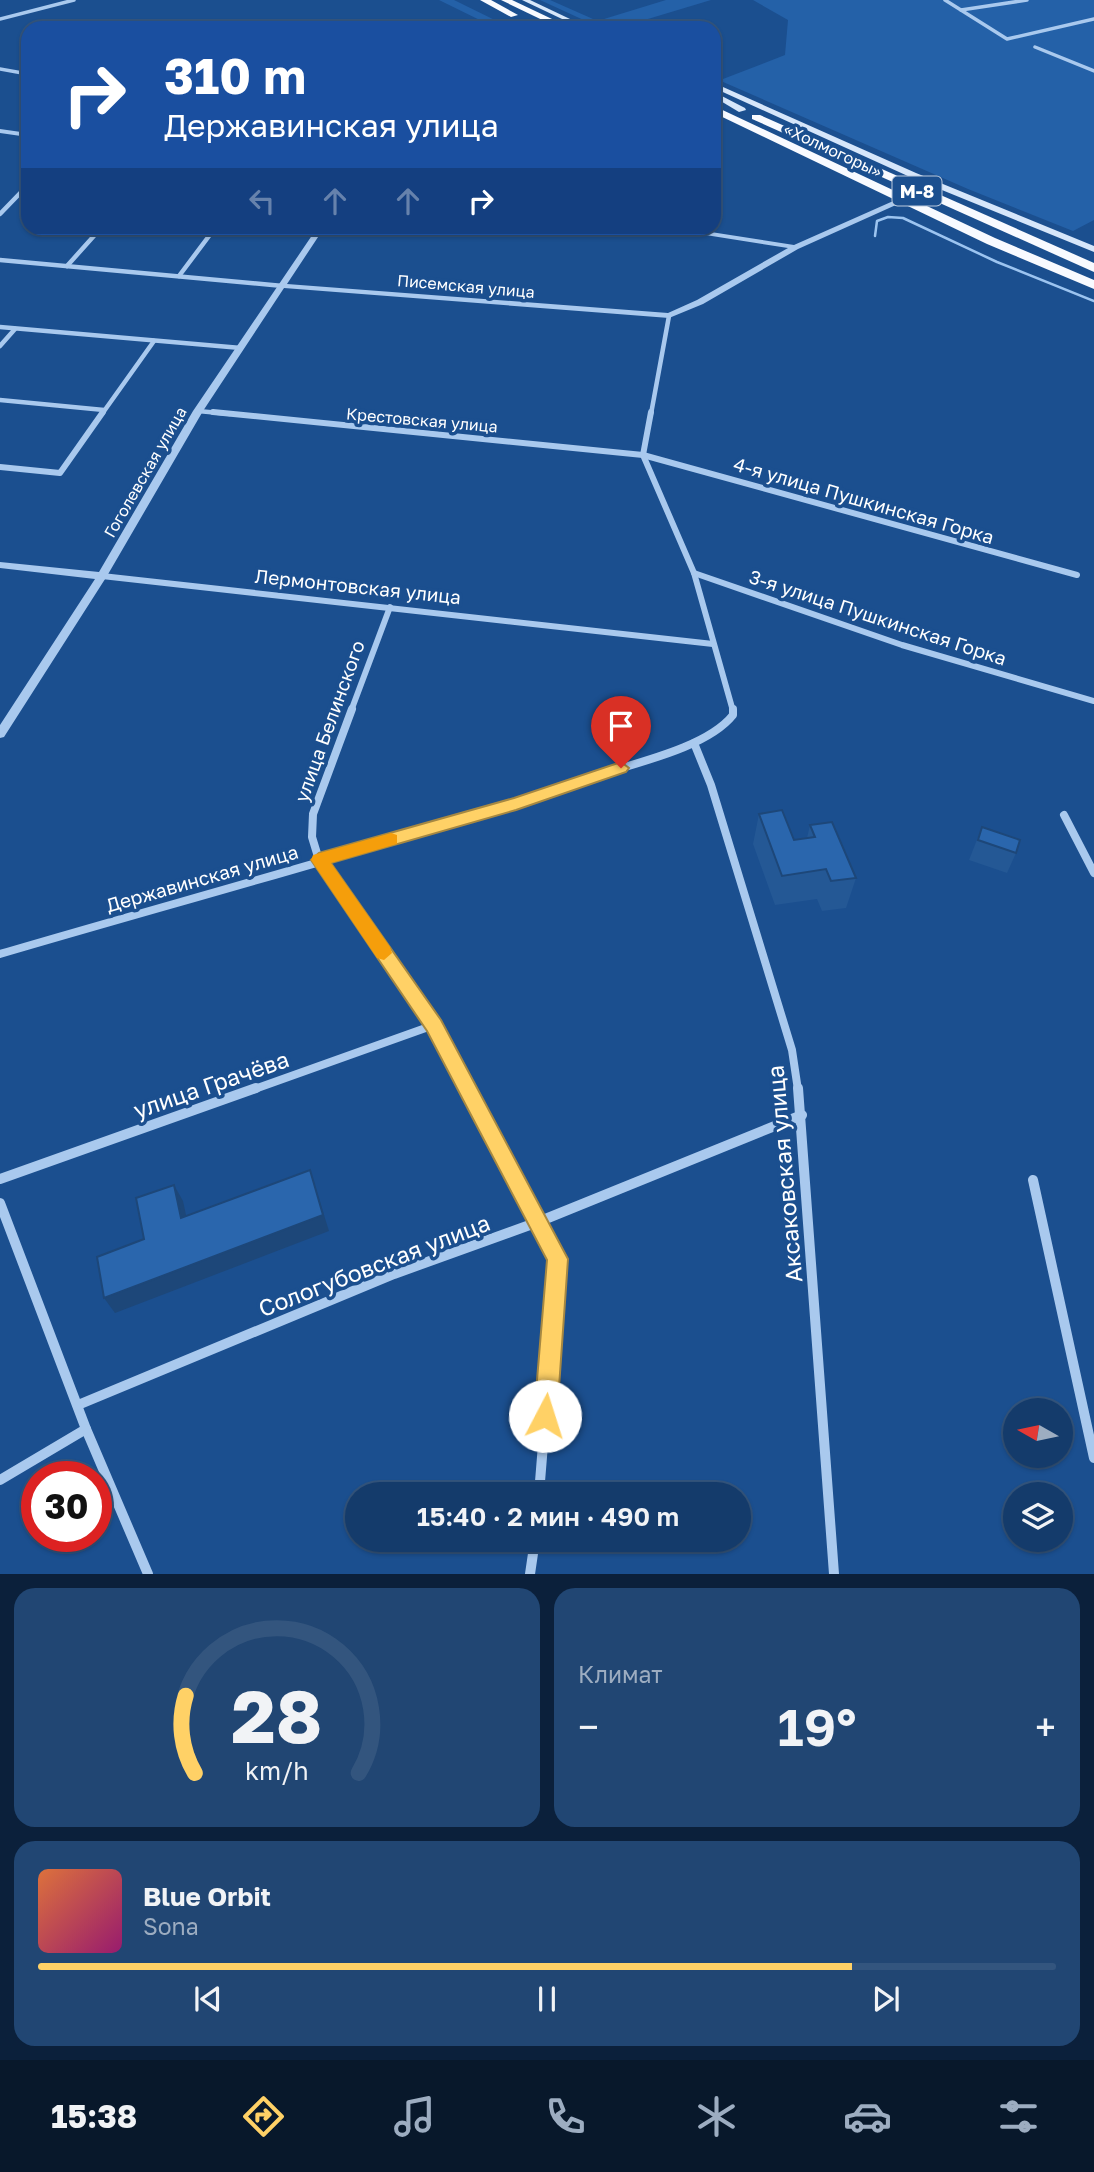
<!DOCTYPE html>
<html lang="ru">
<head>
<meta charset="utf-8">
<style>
	:root { --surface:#143b6b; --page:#214673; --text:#f1f3f6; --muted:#9dadc1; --line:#33557e; --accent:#ffd166 }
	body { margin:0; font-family:"Golos Text",sans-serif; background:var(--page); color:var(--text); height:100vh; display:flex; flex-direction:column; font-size:26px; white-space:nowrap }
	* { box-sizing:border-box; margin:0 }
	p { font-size:23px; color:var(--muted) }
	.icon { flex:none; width:38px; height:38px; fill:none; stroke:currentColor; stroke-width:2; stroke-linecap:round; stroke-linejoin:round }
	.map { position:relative; height:1574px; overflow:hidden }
	.side { display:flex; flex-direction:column; gap:14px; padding:14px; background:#0b203b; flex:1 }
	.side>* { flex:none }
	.top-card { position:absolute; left:21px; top:21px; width:700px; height:214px; border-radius:21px; box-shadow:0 2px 5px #0004,0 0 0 2px var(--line); background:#1a4fa0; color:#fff; overflow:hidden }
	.needle { width:46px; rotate:279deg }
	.buttons { position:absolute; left:1003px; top:1398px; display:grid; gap:14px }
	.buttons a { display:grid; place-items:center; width:70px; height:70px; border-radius:50%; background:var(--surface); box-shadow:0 2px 5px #0004,0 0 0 2px var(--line); font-size:35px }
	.speed { position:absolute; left:21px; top:1461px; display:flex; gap:14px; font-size:35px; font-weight:700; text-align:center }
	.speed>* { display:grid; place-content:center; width:91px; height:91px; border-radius:50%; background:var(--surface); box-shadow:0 2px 5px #0004,0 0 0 2px var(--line); line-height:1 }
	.speed .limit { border:10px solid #d22; background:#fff; color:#111 }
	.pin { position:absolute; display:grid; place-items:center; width:60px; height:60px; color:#fff; margin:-72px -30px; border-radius:50% 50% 50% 0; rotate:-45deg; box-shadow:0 0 7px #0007 }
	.pin .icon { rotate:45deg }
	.me { position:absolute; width:77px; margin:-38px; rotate:5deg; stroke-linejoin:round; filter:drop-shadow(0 0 5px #0008) }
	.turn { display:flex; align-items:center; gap:24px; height:147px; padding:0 28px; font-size:32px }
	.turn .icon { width:91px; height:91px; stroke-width:2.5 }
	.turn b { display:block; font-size:49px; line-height:60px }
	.lanes { display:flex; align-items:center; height:66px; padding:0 28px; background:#0003; justify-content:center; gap:35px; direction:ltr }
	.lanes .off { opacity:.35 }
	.big { font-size:52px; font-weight:600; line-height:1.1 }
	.side .widget { flex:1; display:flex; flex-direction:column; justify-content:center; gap:10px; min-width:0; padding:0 24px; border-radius:21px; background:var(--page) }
	.side .dial { align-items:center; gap:0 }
	.dial svg { height:182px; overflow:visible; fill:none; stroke:var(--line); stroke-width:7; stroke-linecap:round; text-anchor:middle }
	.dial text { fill:var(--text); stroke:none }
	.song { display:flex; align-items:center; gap:21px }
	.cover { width:84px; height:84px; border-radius:10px; background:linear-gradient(135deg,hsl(20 70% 55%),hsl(320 70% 35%)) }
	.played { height:7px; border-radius:4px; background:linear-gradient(90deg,var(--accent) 80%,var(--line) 80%) }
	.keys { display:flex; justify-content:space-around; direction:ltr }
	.heat { display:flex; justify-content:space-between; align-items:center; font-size:38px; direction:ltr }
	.side .tiles { flex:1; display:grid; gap:14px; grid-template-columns:1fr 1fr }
	.widget:last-child { grid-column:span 2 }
	.trip { position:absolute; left:345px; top:1482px; width:406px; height:70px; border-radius:35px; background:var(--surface); box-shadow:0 2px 5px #0004,0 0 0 2px var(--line); font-weight:600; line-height:70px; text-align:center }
	.menu { display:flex; height:112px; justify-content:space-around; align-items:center; background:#08182b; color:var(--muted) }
	.menu .icon { width:49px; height:49px }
	.menu .selected { color:var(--accent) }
	.menu b { font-size:32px; color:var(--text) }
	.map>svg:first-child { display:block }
</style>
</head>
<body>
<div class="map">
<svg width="1094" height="1574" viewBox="0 0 1094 1574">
	<rect width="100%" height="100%" fill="#1b4f8f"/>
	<g fill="#2461a8">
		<path d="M439,0H454L511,28H496Z"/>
		<path d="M540,0H550L593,19H604L666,0H711L618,28H601Z"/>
		<path d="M753,0H1094V220L1073,231L968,189L714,78V75L723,79L785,55L788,20Z"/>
	</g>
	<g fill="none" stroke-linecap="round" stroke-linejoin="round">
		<path stroke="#9cc4f0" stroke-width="2.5" d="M875,236L877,221L888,217L903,218L997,262L1094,301"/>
		<g stroke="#a9c9ee" stroke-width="3.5">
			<path d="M945,0L1007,39L1094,19"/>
			<path d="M961,10L1027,0"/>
			<path d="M0,19L74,0"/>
			<path d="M1035,47L1094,71"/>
			<path d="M0,69L28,74"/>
		</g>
		<g stroke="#a9c9ee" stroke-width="4.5">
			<path d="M0,214L27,186"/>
			<path d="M0,260L283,286"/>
			<path d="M67,266L101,228"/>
			<path d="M179,276L215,228"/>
			<path d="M0,327L241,348"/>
			<path d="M0,346L15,329"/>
			<path d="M0,400L104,410"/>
			<path d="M198,411L230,414"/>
			<path d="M102,414L154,341"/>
			<path d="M651,414L669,316"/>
		</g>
		<g stroke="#a9c9ee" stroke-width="6">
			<path d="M213,412L643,455L1077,575"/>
			<path d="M651,412L643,455L694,573L733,711"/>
			<path d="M0,467L60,473L103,412"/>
			<path d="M694,573L902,645L1094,701"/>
			<path d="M102,576L713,644"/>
			<path d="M351,711L390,607"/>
		</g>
		<g stroke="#a9c9ee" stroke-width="8">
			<path d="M352,709L313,814L312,837L319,860L434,1025L468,1090"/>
			<path d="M694,743L711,785L792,1050L798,1090"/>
			<path d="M1064,815L1094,873"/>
			<path d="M0,954C197,896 395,844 589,778C630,764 706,749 733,715V709"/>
			<path d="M252,1090L434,1025"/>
		</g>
		<g stroke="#a9c9ee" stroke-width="10">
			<path d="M467,1088L558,1259L539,1494"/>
			<path d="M798,1088L834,1574"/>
			<path d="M0,1179L256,1088"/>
			<path d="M1033,1180L1094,1458"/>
			<path d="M0,1203L86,1429L148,1574"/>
			<path d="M78,1405L394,1274L538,1222L802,1115"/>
			<path d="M0,1480L86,1429"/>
			<path d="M530,1574L535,1540"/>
		</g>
		<g fill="#a9c9ee" fill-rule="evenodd">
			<path d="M0,129L28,133V137L0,133Z"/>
			<path d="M900,198L907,200L798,249L703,304L669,318L284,288L203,411L107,576L4,737L0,738V725L95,579L0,568V562L99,572L193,411L317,228H324L287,284L668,313L697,300L788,248L674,230L671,228H685L794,245Z"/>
		</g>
		<g fill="#d6e6fa" fill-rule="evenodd">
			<path d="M522,0H530L589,28H581Z"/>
			<path d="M714,83L916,173L1094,246V252L910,177L714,88Z"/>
			<path d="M714,92L745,108L746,110L739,112L714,97Z"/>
		</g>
		<g fill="#f8faff" fill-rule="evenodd">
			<path d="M480,0H491L518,15L511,17Z"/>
			<path d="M501,0H512L571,28H559Z"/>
			<path d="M714,106L995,238L1094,280V289L987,244L714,113Z"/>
			<path d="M752,115H760L1094,263V272L752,119Z"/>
		</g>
	</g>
	<g fill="#245895">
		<path d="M759,814L794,840L807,838L810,825L856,878L846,908L822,911L817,899L775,905L753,844Z"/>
		<path d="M982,827L1016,853L1007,873L969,860Z"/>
	</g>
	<g fill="#1d4779">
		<path d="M310,1170L329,1231L115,1313L104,1298Z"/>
		<path d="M174,1185L183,1201L190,1234L181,1218Z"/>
	</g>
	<g fill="#2a66ad" stroke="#1d4779" stroke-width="2">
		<path d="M782,810L794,840L815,837L810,825L832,822L856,878L831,881L826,869L782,876L759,814Z"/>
		<path d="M982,827L1020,840L1016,853L978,840Z"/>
		<path d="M310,1170L323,1215L104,1298L97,1257L144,1239L136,1198L174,1185L181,1218Z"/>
	</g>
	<path fill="#ffd166" stroke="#a68842" stroke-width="2" d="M621,762L629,768L626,772L516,810L331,863L441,1020L568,1259L557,1416L554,1424L545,1427L537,1424L534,1416L547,1260L427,1031L311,860L319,853L514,798Z"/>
	<path fill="#f59e0b" d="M391,833L397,835V844L331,863L390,947L392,953L384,960L377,958L311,860L313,855Z"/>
	<g text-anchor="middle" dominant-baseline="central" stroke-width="7" stroke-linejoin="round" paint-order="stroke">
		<g font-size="16" fill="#fff" stroke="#1b4f8f">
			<text transform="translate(833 150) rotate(25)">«Холмогоры»</text>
			<text transform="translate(466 286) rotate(5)">Писемская улица</text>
			<text transform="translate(422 420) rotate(5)">Крестовская улица</text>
			<text transform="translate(145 472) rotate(-60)">Гоголевская улица</text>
		</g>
		<rect fill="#1b4f8f" stroke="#bbcadd" stroke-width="2" x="892.5" y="176.5" width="49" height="29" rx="5"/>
		<g font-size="18" font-weight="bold" fill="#fff">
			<text x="917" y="191">М-8</text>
		</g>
		<g font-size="19" fill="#fff" stroke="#1b4f8f">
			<text transform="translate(864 500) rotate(16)">4-я улица Пушкинская Горка</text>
			<text transform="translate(358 586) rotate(6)">Лермонтовская улица</text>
			<text transform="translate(878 617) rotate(18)">3-я улица Пушкинская Горка</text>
			<text transform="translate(329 721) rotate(-70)">улица Белинского</text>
			<text transform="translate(202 878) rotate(-16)">Державинская улица</text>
		</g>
		<g font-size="23" fill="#fff" stroke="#1b4f8f">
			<text transform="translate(211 1084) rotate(-19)">улица Грачёва</text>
			<text transform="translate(784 1174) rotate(-95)">Аксаковская улица</text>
			<text transform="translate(374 1265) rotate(-21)">Сологубовская улица</text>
		</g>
	</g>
</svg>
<div class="buttons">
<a><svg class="needle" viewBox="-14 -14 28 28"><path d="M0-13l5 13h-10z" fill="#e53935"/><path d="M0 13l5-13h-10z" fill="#9dadc1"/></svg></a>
<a><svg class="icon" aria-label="layers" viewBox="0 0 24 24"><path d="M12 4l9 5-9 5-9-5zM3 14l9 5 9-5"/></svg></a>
</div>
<div class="speed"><div class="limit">30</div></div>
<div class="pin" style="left:621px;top:768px;background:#d93025"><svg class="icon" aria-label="arrive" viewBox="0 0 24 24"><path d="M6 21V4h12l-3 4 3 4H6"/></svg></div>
<svg class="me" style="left:545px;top:1416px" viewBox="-20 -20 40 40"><circle r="19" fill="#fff"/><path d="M0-13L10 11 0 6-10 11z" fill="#ffd166"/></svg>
<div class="trip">15:40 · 2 мин · 490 m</div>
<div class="top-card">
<div class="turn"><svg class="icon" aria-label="right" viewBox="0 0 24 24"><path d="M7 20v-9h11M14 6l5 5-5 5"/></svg><div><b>310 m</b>Державинская улица</div></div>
<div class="lanes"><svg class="icon off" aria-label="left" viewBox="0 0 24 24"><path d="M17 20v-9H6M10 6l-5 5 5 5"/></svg><svg class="icon off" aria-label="ahead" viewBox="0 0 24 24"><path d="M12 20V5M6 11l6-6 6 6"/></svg><svg class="icon off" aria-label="ahead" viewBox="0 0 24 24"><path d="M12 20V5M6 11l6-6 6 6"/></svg><svg class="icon" aria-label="right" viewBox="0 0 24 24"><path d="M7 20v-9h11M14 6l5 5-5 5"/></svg></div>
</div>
</div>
<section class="side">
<div class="tiles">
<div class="widget dial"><svg viewBox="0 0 100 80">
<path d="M14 69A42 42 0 1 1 86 69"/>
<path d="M14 69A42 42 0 0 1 10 35" stroke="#ffd166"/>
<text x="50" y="56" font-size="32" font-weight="700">28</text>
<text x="50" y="72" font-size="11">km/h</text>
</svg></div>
<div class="widget"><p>Климат</p>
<div class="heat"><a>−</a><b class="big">19°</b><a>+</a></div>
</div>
<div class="widget">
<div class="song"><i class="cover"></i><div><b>Blue Orbit</b><p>Sona</p></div></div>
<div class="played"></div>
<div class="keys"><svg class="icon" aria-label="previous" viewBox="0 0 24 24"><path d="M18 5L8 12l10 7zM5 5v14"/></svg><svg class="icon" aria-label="pause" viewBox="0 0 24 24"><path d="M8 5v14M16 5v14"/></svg><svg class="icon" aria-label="next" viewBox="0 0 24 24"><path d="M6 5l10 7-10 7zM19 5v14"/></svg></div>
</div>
</div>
</section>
<nav class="menu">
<b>15:38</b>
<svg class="icon selected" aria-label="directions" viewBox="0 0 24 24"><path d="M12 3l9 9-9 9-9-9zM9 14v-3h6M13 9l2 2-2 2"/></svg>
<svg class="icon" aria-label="music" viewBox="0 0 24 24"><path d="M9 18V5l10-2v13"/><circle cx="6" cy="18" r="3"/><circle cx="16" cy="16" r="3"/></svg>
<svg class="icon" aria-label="phone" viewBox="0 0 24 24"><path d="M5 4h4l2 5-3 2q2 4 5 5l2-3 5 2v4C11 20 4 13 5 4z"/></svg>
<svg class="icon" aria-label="climate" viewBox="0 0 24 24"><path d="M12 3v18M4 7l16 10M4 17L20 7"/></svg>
<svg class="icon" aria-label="car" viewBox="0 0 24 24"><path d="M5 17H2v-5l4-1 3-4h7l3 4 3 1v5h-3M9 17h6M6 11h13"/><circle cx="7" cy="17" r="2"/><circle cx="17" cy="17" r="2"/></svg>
<svg class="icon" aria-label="filters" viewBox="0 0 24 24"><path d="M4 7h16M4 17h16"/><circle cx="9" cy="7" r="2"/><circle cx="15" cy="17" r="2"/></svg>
</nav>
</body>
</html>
